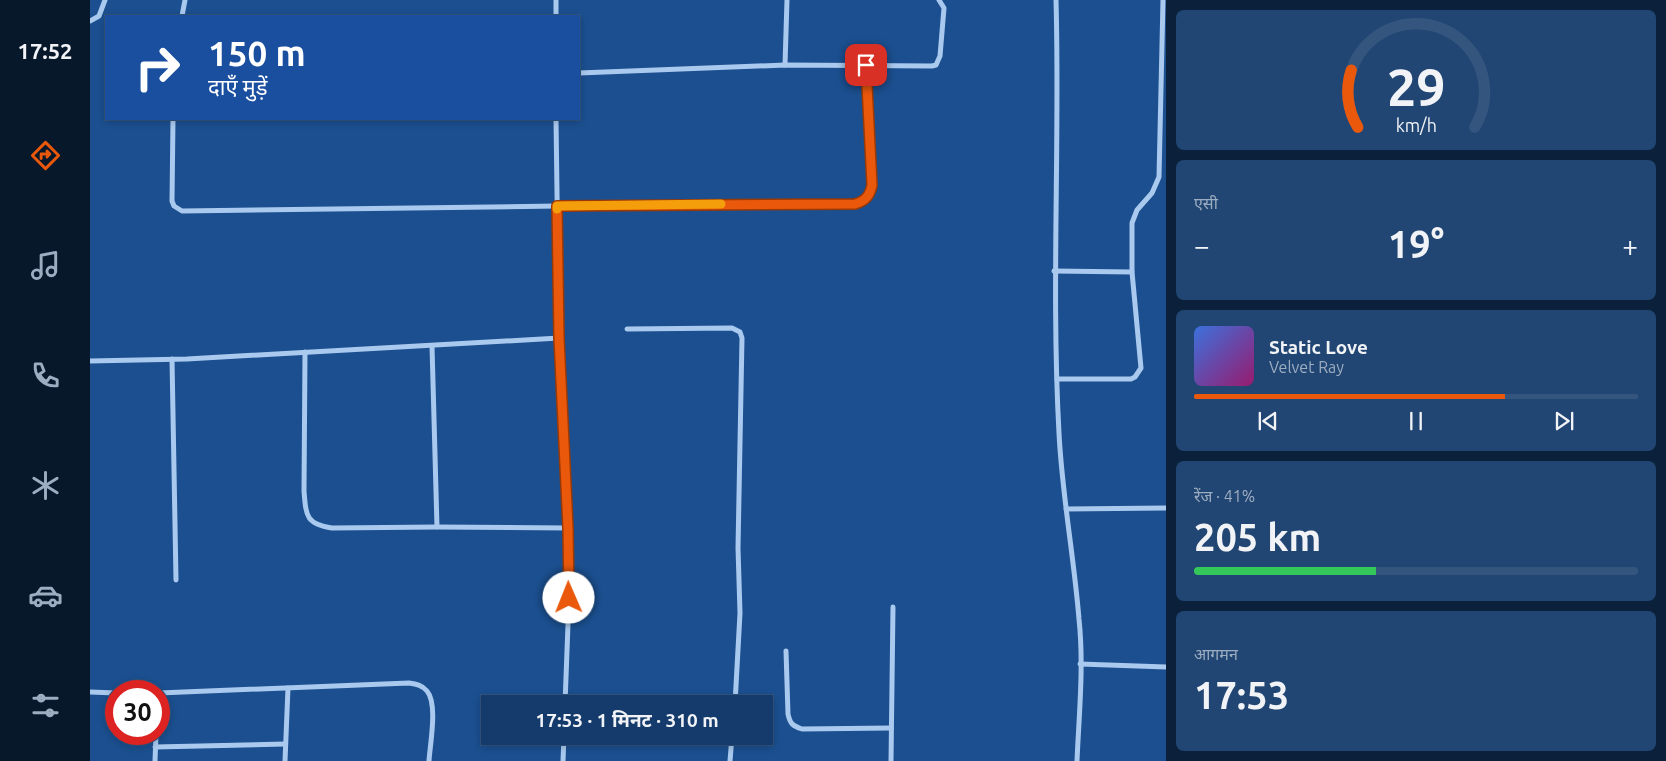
<!DOCTYPE html>
<html lang="hi">
<head>
<meta charset="utf-8">
<style>
	:root { --surface:#143b6b; --page:#214673; --text:#f1f3f6; --muted:#9dadc1; --line:#33557e; --accent:#ea580c }
	body { margin:0; font-family:Ubuntu,"Noto Sans Devanagari",sans-serif; background:var(--page); color:var(--text); height:100vh; display:flex; flex-direction:column; font-size:19px; white-space:nowrap }
	* { box-sizing:border-box; margin:0 }
	p { font-size:16px; color:var(--muted) }
	.icon { flex:none; width:28px; height:28px; fill:none; stroke:currentColor; stroke-width:2; stroke-linecap:round; stroke-linejoin:round }
	.map { position:relative; flex:1; overflow:hidden }
	.panel { display:flex; flex-direction:column; gap:10px; padding:10px; background:#0b203b; width:500px }
	.panel>* { flex:none }
	.banner { position:absolute; left:15px; top:15px; width:475px; height:105px; border-radius:0px; box-shadow:0 2px 8px #0003,0 0 0 1px var(--line); background:#1a4fa0; color:#fff; overflow:hidden }
	.speed { position:absolute; left:15px; top:680px; display:flex; gap:10px; font-size:25px; font-weight:700; text-align:center }
	.speed>* { display:grid; place-content:center; width:65px; height:65px; border-radius:50%; background:var(--surface); box-shadow:0 2px 8px #0003,0 0 0 1px var(--line); line-height:1 }
	.speed .limit { border:8px solid #d22; background:#fff; color:#111 }
	.pin { position:absolute; display:grid; place-items:center; width:42px; height:42px; color:#fff; margin:-21px; border-radius:10px; box-shadow:0 2px 8px #0006 }
	.me { position:absolute; width:55px; margin:-28px; rotate:359deg; stroke-linejoin:round; filter:drop-shadow(0 0 4px #0008) }
	.turn { display:flex; align-items:center; gap:18px; height:105px; padding:0 20px; font-size:22px }
	.turn .icon { width:65px; height:65px; stroke-width:2.5 }
	.turn b { display:block; font-size:35px; line-height:42px }
	.big { font-size:38px; font-weight:700; line-height:1.1 }
	.panel .widget { flex:1; display:flex; flex-direction:column; justify-content:center; gap:8px; min-width:0; padding:0 18px; border-radius:8px; background:var(--page) }
	.panel .dial { align-items:center; gap:0 }
	.dial svg { height:130px; overflow:visible; fill:none; stroke:var(--line); stroke-width:7; stroke-linecap:round; text-anchor:middle }
	.dial text { fill:var(--text); stroke:none }
	.song { display:flex; align-items:center; gap:15px }
	.cover { width:60px; height:60px; border-radius:8px; background:linear-gradient(135deg,hsl(220 70% 55%),hsl(320 70% 35%)) }
	.played { height:5px; border-radius:2px; background:linear-gradient(90deg,var(--accent) 70%,var(--line) 70%) }
	.keys { display:flex; justify-content:space-around; direction:ltr }
	.heat { display:flex; justify-content:space-between; align-items:center; font-size:28px; direction:ltr }
	.charge { height:8px; border-radius:4px; background:linear-gradient(90deg,#34c759 41%,var(--line) 0) }
	.trip { position:absolute; left:391px; top:695px; width:292px; height:50px; border-radius:0px; background:var(--surface); box-shadow:0 2px 8px #0003,0 0 0 1px var(--line); font-weight:700; line-height:50px; text-align:center }
	main { display:flex; flex:1; min-height:0 }
	.tabs { display:flex; flex-direction:column; width:90px; justify-content:space-around; align-items:center; background:#08182b; color:var(--muted) }
	.tabs .icon { width:35px; height:35px }
	.tabs .selected { color:var(--accent) }
	.tabs b { font-size:22px; color:var(--text) }
	.map>svg:first-child { display:block }
</style>
</head>
<body>
<main>
<nav class="tabs">
<b>17:52</b>
<svg class="icon selected" aria-label="directions" viewBox="0 0 24 24"><path d="M12 3l9 9-9 9-9-9zM9 14v-3h6M13 9l2 2-2 2"/></svg>
<svg class="icon" aria-label="music" viewBox="0 0 24 24"><path d="M9 18V5l10-2v13"/><circle cx="6" cy="18" r="3"/><circle cx="16" cy="16" r="3"/></svg>
<svg class="icon" aria-label="phone" viewBox="0 0 24 24"><path d="M5 4h4l2 5-3 2q2 4 5 5l2-3 5 2v4C11 20 4 13 5 4z"/></svg>
<svg class="icon" aria-label="climate" viewBox="0 0 24 24"><path d="M12 3v18M4 7l16 10M4 17L20 7"/></svg>
<svg class="icon" aria-label="car" viewBox="0 0 24 24"><path d="M5 17H2v-5l4-1 3-4h7l3 4 3 1v5h-3M9 17h6M6 11h13"/><circle cx="7" cy="17" r="2"/><circle cx="17" cy="17" r="2"/></svg>
<svg class="icon" aria-label="filters" viewBox="0 0 24 24"><path d="M4 7h16M4 17h16"/><circle cx="9" cy="7" r="2"/><circle cx="15" cy="17" r="2"/></svg>
</nav>
<div class="map">
<svg width="1076" height="761" viewBox="0 0 1076 761">
	<rect width="100%" height="100%" fill="#1b4f8f"/>
	<g fill="none" stroke-linecap="round" stroke-linejoin="round">
		<g stroke="#a9c9ee" stroke-width="5">
			<path d="M966,0C970,144 961,289 969,433C972,495 984,557 989,619C994,666 989,714 987,761"/>
			<path d="M92,16L95,0"/>
			<path d="M466,16V0"/>
			<path d="M0,21L9,16L15,0"/>
			<path d="M695,65L697,0"/>
			<path d="M489,73L695,65L842,66L846,65L850,56L854,8L849,0"/>
			<path d="M83,119L82,201L84,206L92,211L467,206L765,204C775,201 780,196 782,185L776,65"/>
			<path d="M466,119L469,338"/>
			<path d="M964,271L1042,272"/>
			<path d="M537,329L642,328L650,332L652,338L648,548L650,613L645,704"/>
			<path d="M342,346L347,527"/>
			<path d="M215,352L214,491C216,516 216,524 242,528L347,527L478,528"/>
			<path d="M82,359L86,580"/>
			<path d="M0,361L97,359L469,338L478,528L479,598L475,704"/>
			<path d="M967,379H1041L1045,377L1051,368L1042,272V223L1047,210L1062,193L1069,177L1073,0"/>
			<path d="M976,509L1076,508"/>
			<path d="M696,651L698,714C700,724 703,726 712,729L801,728"/>
			<path d="M990,664L1076,667"/>
			<path d="M0,692L26,693"/>
			<path d="M69,693L319,683C326,684 332,685 337,691C348,704 340,744 339,761"/>
			<path d="M65,747L195,744"/>
			<path d="M65,761L66,734"/>
			<path d="M195,761L198,688"/>
			<path d="M473,761L474,736"/>
			<path d="M640,761L642,736"/>
			<path d="M801,761L803,607"/>
		</g>
	</g>
	<g fill="none" stroke-linecap="round" stroke-linejoin="round">
		<defs>
			<path id="route" d="M479,598L478,528L469,338L467,206L765,204C775,201 780,196 782,185L776,65"/>
		</defs>
		<use href="#route" stroke="#983908" stroke-width="12"/>
		<use href="#route" stroke="#ea580c" stroke-width="9"/>
		<path stroke="#f59e0b" stroke-width="9" d="M467,209V206L631,204"/>
	</g>
</svg>
<div class="speed"><div class="limit">30</div></div>
<div class="pin" style="left:776px;top:65px;background:#d93025"><svg class="icon" aria-label="arrive" viewBox="0 0 24 24"><path d="M6 21V4h12l-3 4 3 4H6"/></svg></div>
<svg class="me" style="left:479px;top:598px" viewBox="-20 -20 40 40"><circle r="19" fill="#fff"/><path d="M0-13L10 11 0 6-10 11z" fill="#ea580c"/></svg>
<div class="trip">17:53 · 1 मिनट · 310 m</div>
<div class="banner">
<div class="turn"><svg class="icon" aria-label="right" viewBox="0 0 24 24"><path d="M7 20v-9h11M14 6l5 5-5 5"/></svg><div><b>150 m</b>दाएँ मुड़ें</div></div>
</div>
</div>
<section class="panel">
<div class="widget dial"><svg viewBox="0 0 100 80">
<path d="M14 69A42 42 0 1 1 86 69"/>
<path d="M14 69A42 42 0 0 1 10 34" stroke="#ea580c"/>
<text x="50" y="56" font-size="32" font-weight="700">29</text>
<text x="50" y="72" font-size="11">km/h</text>
</svg></div>
<div class="widget"><p>एसी</p>
<div class="heat"><a>−</a><b class="big">19°</b><a>+</a></div>
</div>
<div class="widget">
<div class="song"><i class="cover"></i><div><b>Static Love</b><p>Velvet Ray</p></div></div>
<div class="played"></div>
<div class="keys"><svg class="icon" aria-label="previous" viewBox="0 0 24 24"><path d="M18 5L8 12l10 7zM5 5v14"/></svg><svg class="icon" aria-label="pause" viewBox="0 0 24 24"><path d="M8 5v14M16 5v14"/></svg><svg class="icon" aria-label="next" viewBox="0 0 24 24"><path d="M6 5l10 7-10 7zM19 5v14"/></svg></div>
</div>
<div class="widget"><p>रेंज · 41%</p><b class="big">205 km</b><div class="charge"></div></div>
<div class="widget"><p>आगमन</p><b class="big">17:53</b></div>
</section>
</main>
</body>
</html>
